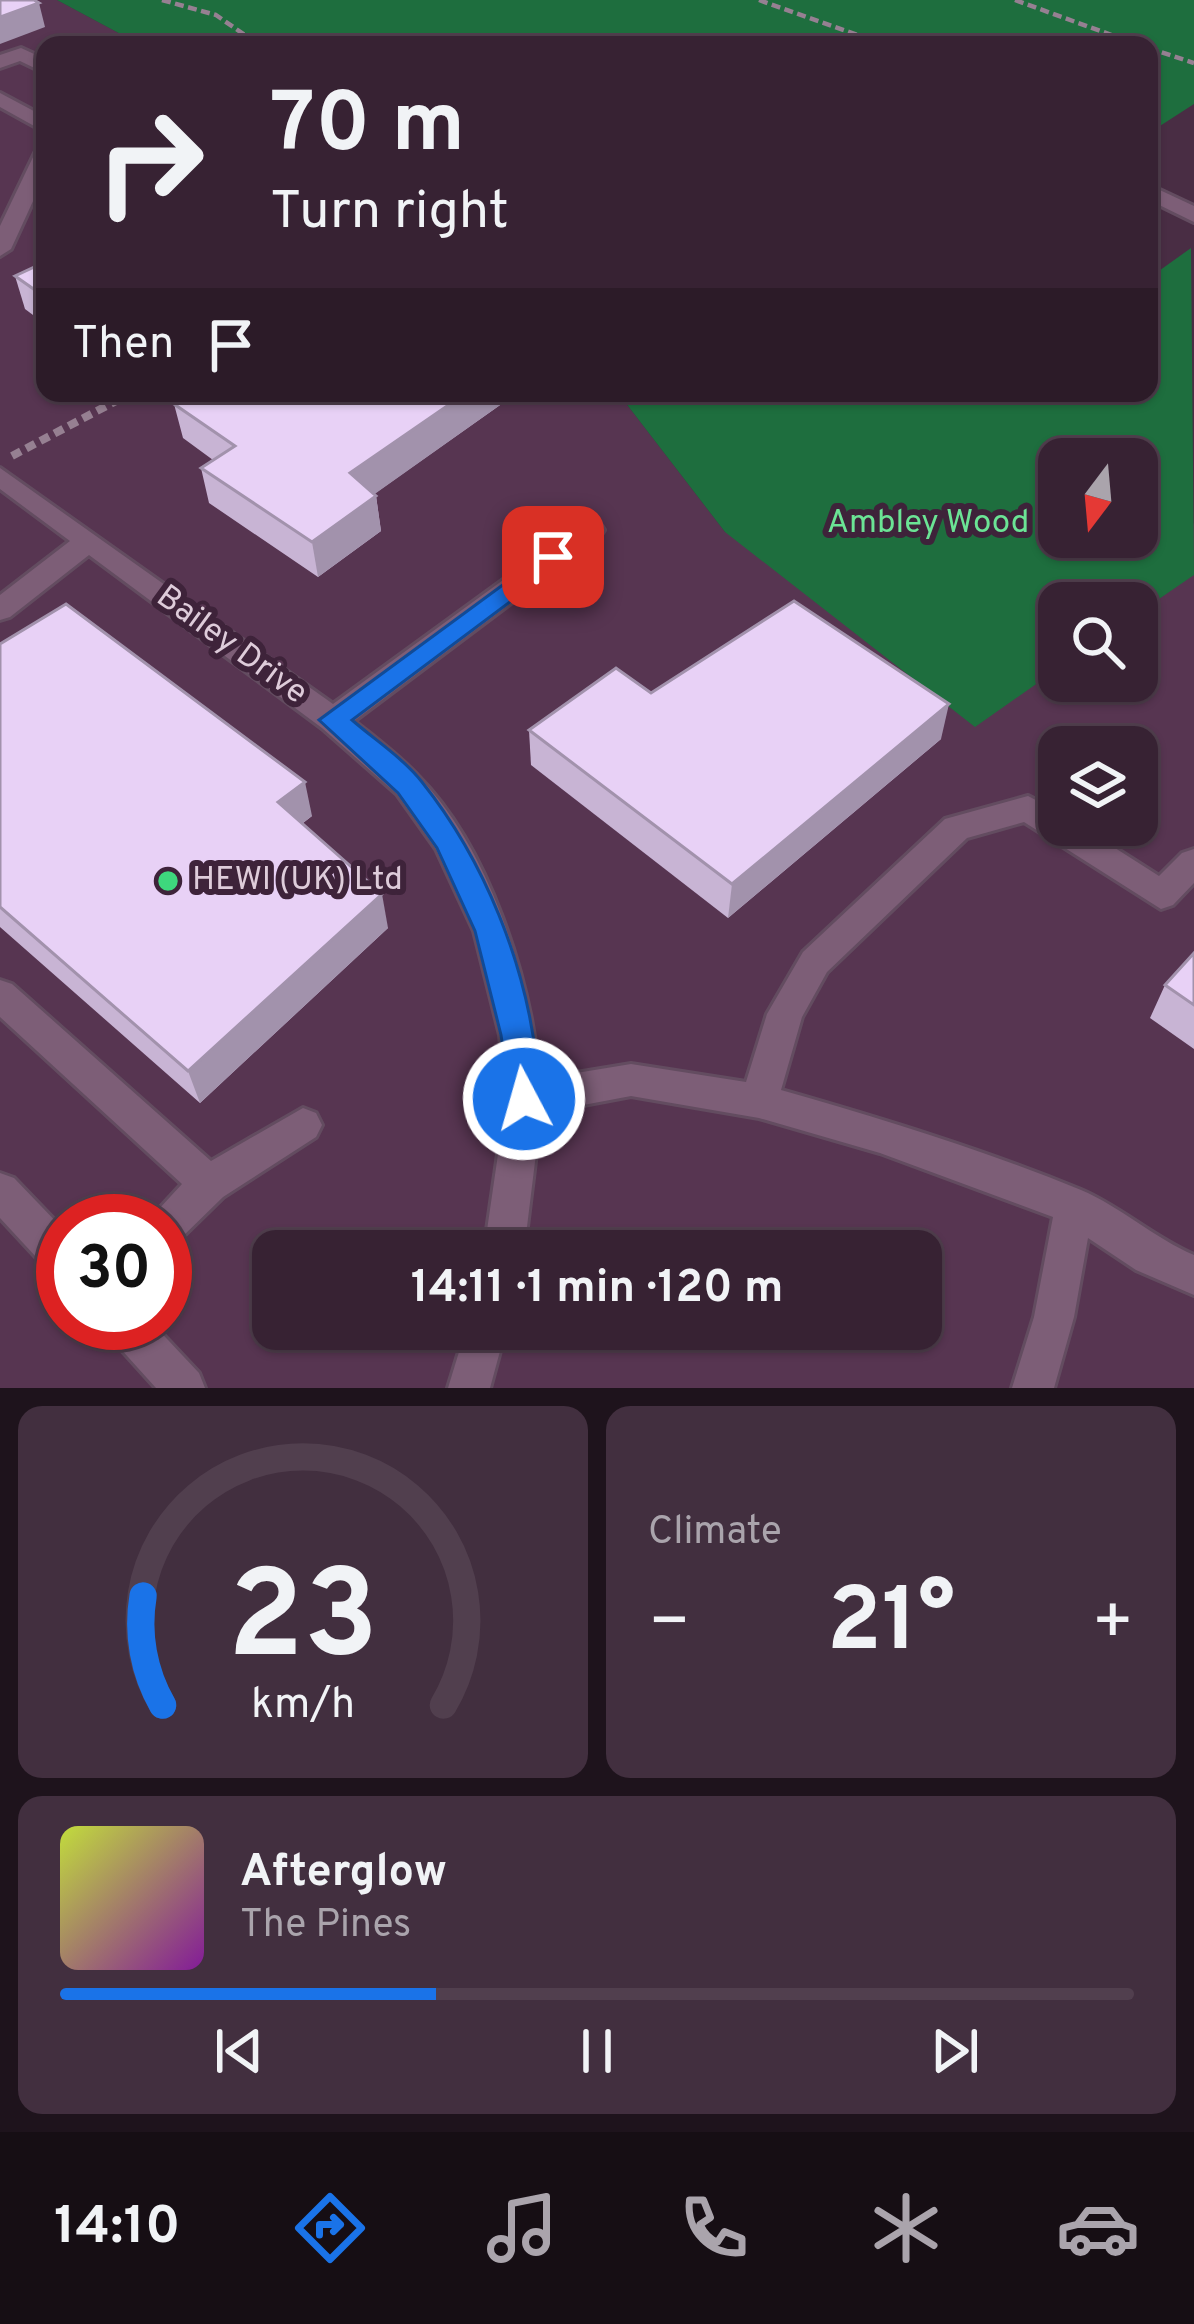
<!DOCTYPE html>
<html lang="en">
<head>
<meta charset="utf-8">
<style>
	:root { --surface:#372233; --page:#422f3f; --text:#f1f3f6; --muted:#aaa4ac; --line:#513f4e; --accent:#1a73e8 }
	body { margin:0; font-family:Overpass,sans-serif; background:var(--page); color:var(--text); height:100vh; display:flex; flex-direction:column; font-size:45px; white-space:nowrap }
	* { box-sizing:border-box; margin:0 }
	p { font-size:39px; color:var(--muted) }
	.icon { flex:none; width:66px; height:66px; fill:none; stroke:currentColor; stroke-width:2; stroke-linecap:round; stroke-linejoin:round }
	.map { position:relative; height:1388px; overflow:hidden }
	.sheet { display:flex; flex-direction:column; gap:18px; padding:18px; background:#1e131c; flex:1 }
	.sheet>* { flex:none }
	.top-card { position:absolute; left:36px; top:36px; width:1122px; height:366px; border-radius:24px; box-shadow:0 3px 9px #0004,0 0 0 3px var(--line); background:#372233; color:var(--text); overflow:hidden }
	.needle { width:78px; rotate:196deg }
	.controls { position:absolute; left:1038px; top:438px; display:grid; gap:24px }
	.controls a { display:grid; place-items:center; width:120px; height:120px; border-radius:24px; background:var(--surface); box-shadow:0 3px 9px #0004,0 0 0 3px var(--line); font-size:60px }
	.speed { position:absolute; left:36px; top:1194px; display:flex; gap:24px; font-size:60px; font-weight:700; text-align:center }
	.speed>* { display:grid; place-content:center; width:156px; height:156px; border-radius:50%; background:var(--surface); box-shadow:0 3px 9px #0004,0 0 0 3px var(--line); line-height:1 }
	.speed .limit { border:18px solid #d22; background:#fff; color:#111 }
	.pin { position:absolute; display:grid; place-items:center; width:102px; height:102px; color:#fff; margin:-51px; border-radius:24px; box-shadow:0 6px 18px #0006 }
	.me { position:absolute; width:132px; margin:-66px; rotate:354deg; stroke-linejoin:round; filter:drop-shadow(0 0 9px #0008) }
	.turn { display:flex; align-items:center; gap:42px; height:252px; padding:0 36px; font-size:54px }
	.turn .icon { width:156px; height:156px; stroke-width:2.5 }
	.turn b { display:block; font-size:84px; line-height:102px }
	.then { display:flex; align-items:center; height:114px; padding:0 36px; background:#0003; gap:24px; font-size:45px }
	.big { font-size:90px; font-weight:700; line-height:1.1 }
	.sheet .card { flex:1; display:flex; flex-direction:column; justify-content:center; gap:18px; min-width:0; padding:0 42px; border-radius:24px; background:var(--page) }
	.sheet .dial { align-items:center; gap:0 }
	.dial svg { height:312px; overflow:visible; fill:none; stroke:var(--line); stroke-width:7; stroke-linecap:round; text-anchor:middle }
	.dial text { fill:var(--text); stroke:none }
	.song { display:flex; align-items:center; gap:36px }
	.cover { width:144px; height:144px; border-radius:18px; background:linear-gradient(135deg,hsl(70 70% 55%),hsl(290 70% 35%)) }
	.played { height:12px; border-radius:6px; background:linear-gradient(90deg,var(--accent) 35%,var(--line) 35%) }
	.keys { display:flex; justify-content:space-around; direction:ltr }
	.heat { display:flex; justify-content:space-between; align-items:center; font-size:66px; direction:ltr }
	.sheet .tiles { flex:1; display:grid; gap:18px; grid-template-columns:1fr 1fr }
	.card:last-child { grid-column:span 2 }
	.trip { position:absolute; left:252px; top:1230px; width:690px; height:120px; border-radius:24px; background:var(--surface); box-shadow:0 3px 9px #0004,0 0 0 3px var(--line); font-weight:700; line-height:120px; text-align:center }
	.menu { display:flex; height:192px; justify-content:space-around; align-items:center; background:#160e14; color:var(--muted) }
	.menu .icon { width:84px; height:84px }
	.menu .selected { color:var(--accent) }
	.menu b { font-size:54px; color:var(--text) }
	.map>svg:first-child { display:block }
</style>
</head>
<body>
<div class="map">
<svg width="1194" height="1388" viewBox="0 0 1194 1388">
	<rect width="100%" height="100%" fill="#492d44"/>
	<path fill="#573551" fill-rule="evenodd" d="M0,0H57L141,45H45V393H618L725,532L1059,648V681H1137V603L1194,523V1388H0ZM1059,747H1137V825H1059ZM63,1221H165V1323H63ZM273,1251H921V1329H273Z"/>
	<g fill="#1e6e3e" fill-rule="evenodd">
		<path d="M57,0H1194V104L1149,133V45H141Z"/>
		<path d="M1191,248L1194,575L1137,614V603H1059V668L975,727L725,532L618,393H1149V278ZM1059,459H1137V537H1059Z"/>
	</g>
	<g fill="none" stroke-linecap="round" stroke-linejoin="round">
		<defs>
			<g id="minor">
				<path d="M21,48L45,59V73L20,61L0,68V55Z"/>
				<path d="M0,93L45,117V132L0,107Z"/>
				<path d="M45,147V175L11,249L0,256V226L35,153Z"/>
				<path d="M1149,185L1194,206V222L1149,200Z"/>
				<path d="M0,468L333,704L580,524H600L604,530L600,536L354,721C375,738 398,755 417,775C490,848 530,980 540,1079L631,1064L746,1082L767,1014L803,952L945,819L1028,796L1059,812V825H1079L1159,876L1182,853L1194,849V883L1173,905L1161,909L1024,822L967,838L827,972L802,1017L781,1090C882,1119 984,1150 1081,1190C1121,1207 1154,1238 1194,1255V1295L1136,1270L1088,1238L1074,1317L1054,1388H1012L1034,1317L1053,1217L880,1153L759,1118L631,1096L541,1113L524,1251H484L506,1099L500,1035L474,931L436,849L397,794L322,728L89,555L10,617L0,620V595L70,541L0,489Z"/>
				<path d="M0,980L12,984L211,1161L303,1108L316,1113L322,1125L316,1137L223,1197L179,1240L165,1246V1221H148L182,1184L0,1017Z"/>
				<path d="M0,1173L14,1178L63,1229V1276L49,1271L0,1218Z"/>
				<path d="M104,1323H152L199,1373L205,1388H156L110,1337Z"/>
				<path d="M466,1329H506L490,1388H448Z"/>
			</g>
		</defs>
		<use href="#minor" stroke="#634c60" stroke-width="6"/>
		<g stroke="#968092" stroke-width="4.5" stroke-dasharray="9 4.5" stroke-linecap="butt">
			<path d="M162,0L216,15L259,45"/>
			<path d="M759,0L886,45"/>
			<path d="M1015,0L1139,45"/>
			<path d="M1149,48L1194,63"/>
		</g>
		<path stroke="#968092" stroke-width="8" stroke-dasharray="10 6" stroke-linecap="butt" d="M12,456L131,393"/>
		<use href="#minor" fill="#7d5e77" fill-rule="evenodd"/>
	</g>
	<g fill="#c8b4d4">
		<path d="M45,262V324L25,309L15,276Z"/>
		<path d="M193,393H517L374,494L376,496L381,531L318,577L209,503L201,468L213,460L183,438L174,404Z"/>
		<path d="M0,644L312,816L303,823L388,928L200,1103L0,927Z"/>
		<path d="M651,693L941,739L728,918L531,765L529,730Z"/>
		<path d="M1194,953V1049L1150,1018L1165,985Z"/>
	</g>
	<g fill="#a292ac">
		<path d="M39,3L45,27L0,44V17Z"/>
		<path d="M466,393H517L355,508L350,473Z"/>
		<path d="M376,496L381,531L318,577L312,542Z"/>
		<path d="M949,704L941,739L728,918L732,884Z"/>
		<path d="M305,782L312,816L286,836L278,802Z"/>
		<path d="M382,894L388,928L200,1103L188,1071Z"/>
	</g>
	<g fill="#e8d1f6" stroke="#a292ac" stroke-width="3">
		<path d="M0,0H34L39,3L0,17Z"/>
		<path d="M45,262V297L15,276Z"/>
		<path d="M193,393H466L350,473L376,496L312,542L201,468L235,446L174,404Z"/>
		<path d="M794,601L949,704L732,884L529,730L616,668L651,693Z"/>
		<path d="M66,604L305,782L278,802L382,894L188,1071L0,907V644Z"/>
		<path d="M1194,953V1005L1165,985Z"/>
	</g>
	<path fill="#1a73e8" stroke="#114b97" stroke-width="3" d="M553,548L565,557L562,563L352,720C375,740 403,758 422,782C485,861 526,964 537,1064C539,1080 543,1095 536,1110L524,1114L512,1110L501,1035L475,931L437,848L398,793L319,720Z"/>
	<circle fill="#3ed77d" stroke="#3e233a" stroke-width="4.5" cx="168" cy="881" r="12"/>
	<g text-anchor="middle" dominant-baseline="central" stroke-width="12" stroke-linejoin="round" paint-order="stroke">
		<g font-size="33" fill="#6be495" stroke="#3e233a">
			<text x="928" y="524">Ambley Wood</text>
		</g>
		<g font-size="33" fill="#deccda" stroke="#3e233a">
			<text transform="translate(231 646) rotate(36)">Bailey Drive</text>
		</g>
		<g font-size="33" fill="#deccda" stroke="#3e233a" text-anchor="start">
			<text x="192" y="881">HEWI (UK) Ltd</text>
		</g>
	</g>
</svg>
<div class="controls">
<a><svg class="needle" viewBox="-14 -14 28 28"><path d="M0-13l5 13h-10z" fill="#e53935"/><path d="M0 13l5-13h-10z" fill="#aaa4ac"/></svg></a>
<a><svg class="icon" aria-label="search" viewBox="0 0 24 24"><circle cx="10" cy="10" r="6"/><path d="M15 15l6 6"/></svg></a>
<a><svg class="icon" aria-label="layers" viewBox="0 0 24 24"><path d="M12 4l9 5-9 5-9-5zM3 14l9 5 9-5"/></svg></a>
</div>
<div class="speed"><div class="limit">30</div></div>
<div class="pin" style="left:553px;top:557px;background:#d93025"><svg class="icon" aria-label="arrive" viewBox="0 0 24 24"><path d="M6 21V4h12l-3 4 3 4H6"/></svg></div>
<svg class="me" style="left:524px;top:1099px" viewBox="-20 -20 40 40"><circle r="17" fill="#1a73e8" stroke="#fff" stroke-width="3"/><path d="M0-11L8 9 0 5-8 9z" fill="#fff"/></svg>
<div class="trip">14:11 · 1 min · 120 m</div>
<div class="top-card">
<div class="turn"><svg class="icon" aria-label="right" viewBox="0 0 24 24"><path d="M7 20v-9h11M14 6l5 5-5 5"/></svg><div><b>70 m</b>Turn right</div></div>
<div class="then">Then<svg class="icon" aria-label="arrive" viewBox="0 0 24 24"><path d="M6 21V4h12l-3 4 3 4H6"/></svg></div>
</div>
</div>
<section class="sheet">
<div class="tiles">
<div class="card dial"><svg viewBox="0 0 100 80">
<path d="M14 69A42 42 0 1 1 86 69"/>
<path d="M14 69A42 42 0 0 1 9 41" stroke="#1a73e8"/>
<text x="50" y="56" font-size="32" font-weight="700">23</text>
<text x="50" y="72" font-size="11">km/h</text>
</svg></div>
<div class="card"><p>Climate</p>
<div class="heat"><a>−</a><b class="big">21°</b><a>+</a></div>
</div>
<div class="card">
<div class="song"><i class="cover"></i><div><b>Afterglow</b><p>The Pines</p></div></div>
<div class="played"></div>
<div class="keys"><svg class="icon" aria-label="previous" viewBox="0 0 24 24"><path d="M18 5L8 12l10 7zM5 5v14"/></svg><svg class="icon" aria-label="pause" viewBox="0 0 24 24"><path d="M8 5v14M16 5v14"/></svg><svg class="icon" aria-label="next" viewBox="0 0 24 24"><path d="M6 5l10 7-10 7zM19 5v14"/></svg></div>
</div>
</div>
</section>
<nav class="menu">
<b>14:10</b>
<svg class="icon selected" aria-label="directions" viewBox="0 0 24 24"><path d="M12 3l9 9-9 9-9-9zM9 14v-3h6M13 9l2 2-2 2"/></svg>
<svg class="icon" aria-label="music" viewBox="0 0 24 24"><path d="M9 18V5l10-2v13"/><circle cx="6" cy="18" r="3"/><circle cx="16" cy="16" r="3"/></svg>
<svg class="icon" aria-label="phone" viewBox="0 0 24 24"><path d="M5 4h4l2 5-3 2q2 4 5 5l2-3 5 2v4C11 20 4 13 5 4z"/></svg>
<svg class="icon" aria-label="climate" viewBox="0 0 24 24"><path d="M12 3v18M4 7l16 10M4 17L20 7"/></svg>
<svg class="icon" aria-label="car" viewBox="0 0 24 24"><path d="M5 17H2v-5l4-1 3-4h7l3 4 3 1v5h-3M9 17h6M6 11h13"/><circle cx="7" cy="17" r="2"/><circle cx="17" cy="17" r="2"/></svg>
</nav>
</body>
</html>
